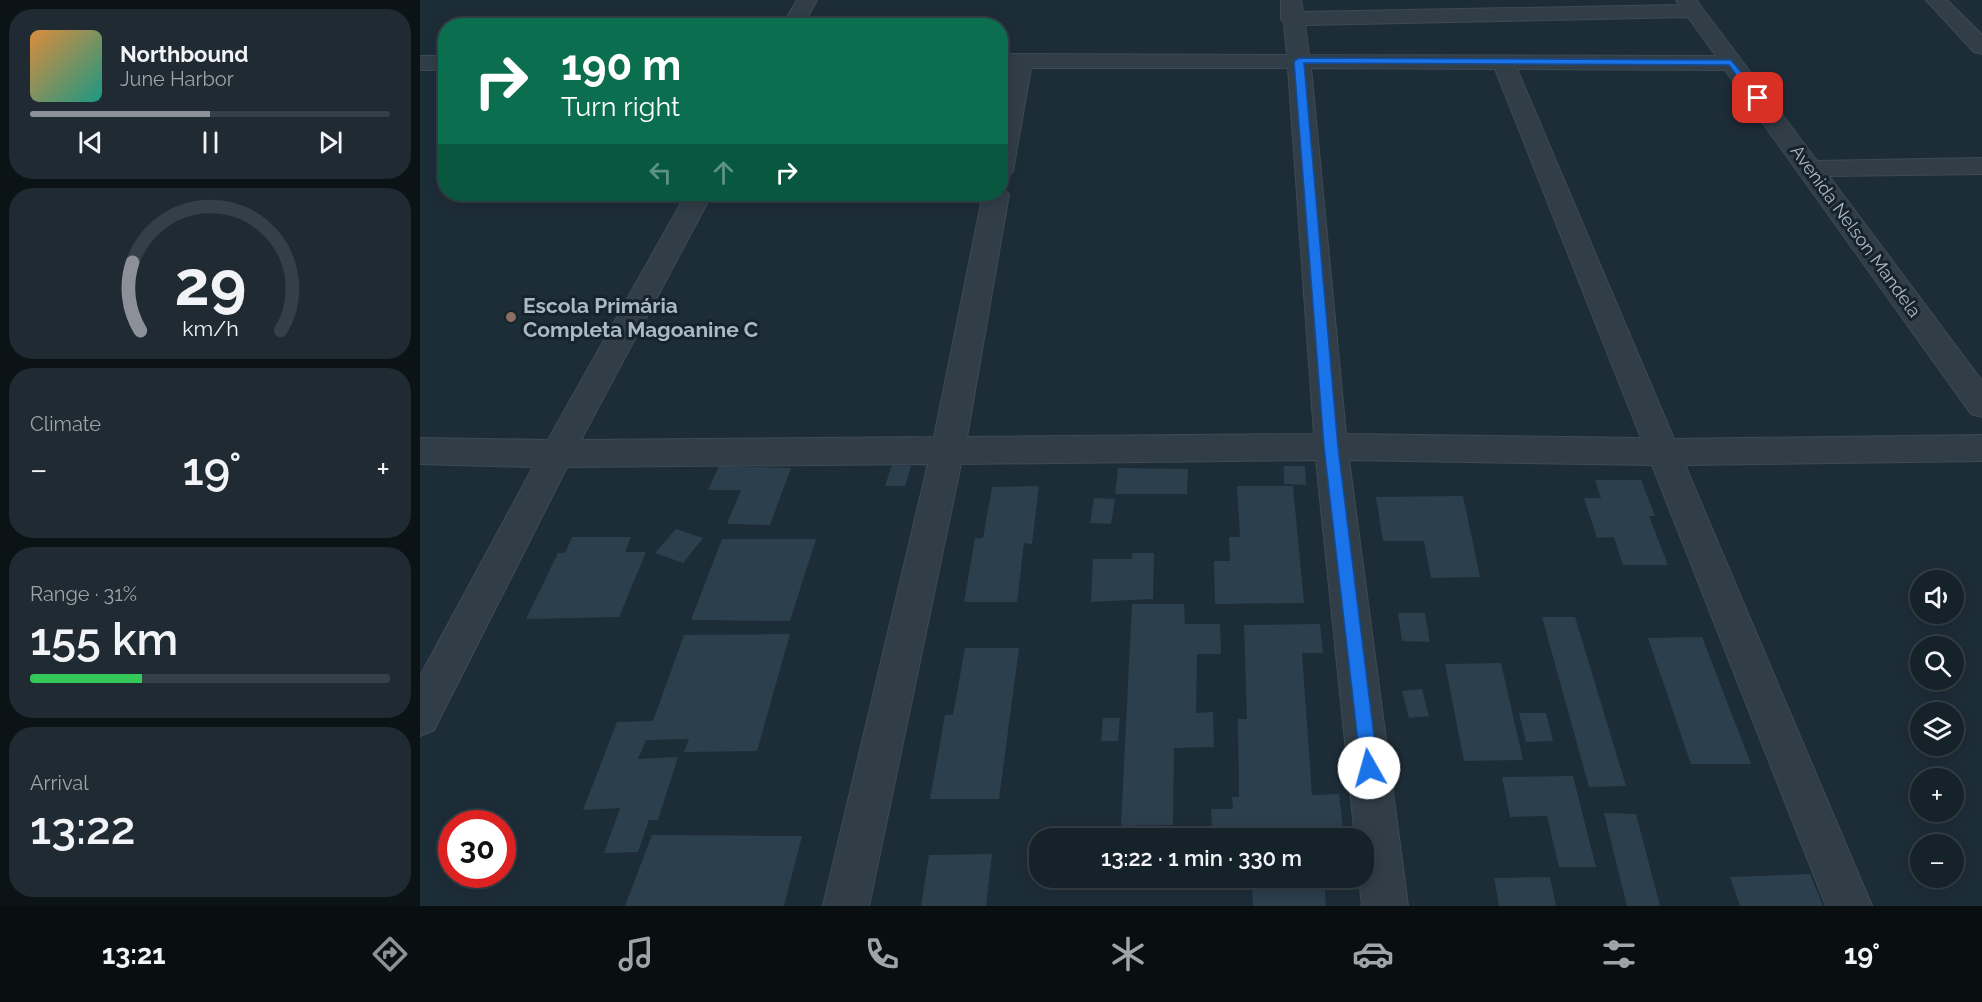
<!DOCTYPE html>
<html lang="en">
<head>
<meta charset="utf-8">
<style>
	:root { --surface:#16222a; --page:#1f2a32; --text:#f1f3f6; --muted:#9ea4a8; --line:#353f47; --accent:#8c9099 }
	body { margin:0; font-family:Raleway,sans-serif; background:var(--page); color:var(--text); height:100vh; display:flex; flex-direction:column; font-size:22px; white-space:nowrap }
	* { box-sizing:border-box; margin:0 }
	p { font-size:20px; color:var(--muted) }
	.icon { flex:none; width:33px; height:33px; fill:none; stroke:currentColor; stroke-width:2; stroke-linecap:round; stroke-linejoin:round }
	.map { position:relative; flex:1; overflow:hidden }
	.drawer { display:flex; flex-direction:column; gap:9px; padding:9px; background:#0c1317; width:420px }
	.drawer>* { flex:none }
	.hud { position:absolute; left:18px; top:18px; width:570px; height:183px; border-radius:24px; box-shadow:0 3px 15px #0003,0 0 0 2px var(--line); background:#0b6e4f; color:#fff; overflow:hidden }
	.fabs { position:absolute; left:1490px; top:570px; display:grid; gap:12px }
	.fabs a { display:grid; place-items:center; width:54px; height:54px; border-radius:50%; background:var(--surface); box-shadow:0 3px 15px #0003,0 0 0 2px var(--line); font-size:30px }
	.speed { position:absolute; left:18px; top:810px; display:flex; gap:12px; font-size:30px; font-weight:700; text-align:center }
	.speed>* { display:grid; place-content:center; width:78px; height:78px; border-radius:50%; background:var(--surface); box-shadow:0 3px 15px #0003,0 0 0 2px var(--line); line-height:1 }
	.speed .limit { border:9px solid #d22; background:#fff; color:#111 }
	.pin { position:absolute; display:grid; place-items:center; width:51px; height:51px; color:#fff; margin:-26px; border-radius:12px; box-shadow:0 3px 9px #0006 }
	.me { position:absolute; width:66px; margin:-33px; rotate:353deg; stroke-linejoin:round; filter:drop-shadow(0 0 4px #0008) }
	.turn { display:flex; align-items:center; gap:21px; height:126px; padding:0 24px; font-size:27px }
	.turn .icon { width:78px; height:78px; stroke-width:2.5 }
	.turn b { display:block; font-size:42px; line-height:51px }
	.lanes { display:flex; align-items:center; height:57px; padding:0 24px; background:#0003; justify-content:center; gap:30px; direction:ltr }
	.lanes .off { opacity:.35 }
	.big { font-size:45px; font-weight:600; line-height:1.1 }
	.drawer .tile { flex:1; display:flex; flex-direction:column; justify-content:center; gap:9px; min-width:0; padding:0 21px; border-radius:24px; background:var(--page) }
	.drawer .dial { align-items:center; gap:0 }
	.dial svg { height:156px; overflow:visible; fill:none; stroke:var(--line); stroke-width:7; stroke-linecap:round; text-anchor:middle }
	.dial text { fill:var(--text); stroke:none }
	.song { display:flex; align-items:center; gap:18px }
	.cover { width:72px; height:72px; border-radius:9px; background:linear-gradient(135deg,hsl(30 70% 55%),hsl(170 70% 35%)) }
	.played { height:6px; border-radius:3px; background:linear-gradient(90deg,var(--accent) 50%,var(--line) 50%) }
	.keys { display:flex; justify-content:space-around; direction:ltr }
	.heat { display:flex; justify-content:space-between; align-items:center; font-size:33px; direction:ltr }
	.charge { height:9px; border-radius:4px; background:linear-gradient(90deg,#34c759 31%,var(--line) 0) }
	.trip { position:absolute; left:609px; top:828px; width:345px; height:60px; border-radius:24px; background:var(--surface); box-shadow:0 3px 15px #0003,0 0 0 2px var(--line); font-weight:600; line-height:60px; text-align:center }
	.menu { display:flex; height:96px; justify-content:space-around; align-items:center; background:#090e11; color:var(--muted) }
	.menu .icon { width:42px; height:42px }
	.menu .current { color:var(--accent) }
	.menu b { font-size:27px; color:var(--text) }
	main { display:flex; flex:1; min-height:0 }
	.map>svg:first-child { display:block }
</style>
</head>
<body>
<main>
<section class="drawer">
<div class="tile">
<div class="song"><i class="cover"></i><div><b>Northbound</b><p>June Harbor</p></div></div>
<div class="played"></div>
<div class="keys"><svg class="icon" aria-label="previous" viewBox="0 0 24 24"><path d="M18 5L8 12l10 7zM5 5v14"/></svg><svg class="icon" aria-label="pause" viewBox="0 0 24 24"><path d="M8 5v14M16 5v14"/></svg><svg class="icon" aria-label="next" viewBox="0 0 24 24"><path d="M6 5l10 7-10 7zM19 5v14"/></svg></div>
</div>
<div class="tile dial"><svg viewBox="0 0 100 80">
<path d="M14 69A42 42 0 1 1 86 69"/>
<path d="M14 69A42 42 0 0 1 10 34" stroke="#8c9099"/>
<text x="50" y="56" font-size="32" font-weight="700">29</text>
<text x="50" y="72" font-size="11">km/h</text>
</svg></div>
<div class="tile"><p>Climate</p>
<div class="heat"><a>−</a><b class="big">19°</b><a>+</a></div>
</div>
<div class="tile"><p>Range · 31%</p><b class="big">155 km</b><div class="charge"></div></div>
<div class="tile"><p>Arrival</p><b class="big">13:22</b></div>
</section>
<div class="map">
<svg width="1562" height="906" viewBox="0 0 1562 906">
	<rect width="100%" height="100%" fill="#1d2d38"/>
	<g fill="#2c3f4c">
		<path d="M472,465L491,466L485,486H465Z"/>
		<path d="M299,466L371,468L350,525L307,524L321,490H288Z"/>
		<path d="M864,466H885L886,485L864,484Z"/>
		<path d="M698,468L768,469L767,494H695Z"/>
		<path d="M1175,480H1221L1235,516H1229L1248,565H1203L1194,537L1177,538L1164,498H1181Z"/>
		<path d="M619,486L612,544L604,543L597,602H544L555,538H563L572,487Z"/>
		<path d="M817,486H873L884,603L795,604L794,561H810L809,537H820Z"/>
		<path d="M1043,496L1060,577L1011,578L1004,541H963L956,497Z"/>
		<path d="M674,498L695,499L691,524L670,523Z"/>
		<path d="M256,529L283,538L263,563L235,553Z"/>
		<path d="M152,537H211L205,552H226L199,617L106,619L138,553H145Z"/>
		<path d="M302,539H396L370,621L271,620Z"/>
		<path d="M712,553H734L733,599L671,602L673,559H712Z"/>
		<path d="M712,604H764L765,624H800L801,654H777L776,713L793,712L794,747L754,748L753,825L701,826Z"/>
		<path d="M978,613H1005L1010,642L982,641Z"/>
		<path d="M1122,617H1155L1206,786L1169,787Z"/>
		<path d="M900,624L903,653H882L892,795L919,794L923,827L792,831L791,809H813L812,797H819L818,719H827L824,625Z"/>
		<path d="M370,634L337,751L264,752L269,739L226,740L218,759L258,757L238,820H229L218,852L184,853L200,808L163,810L197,722L233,721L264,635Z"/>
		<path d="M1282,637L1331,764H1271L1228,638Z"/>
		<path d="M545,648H599L579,799H510L525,715H533Z"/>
		<path d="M1081,663L1103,760L1044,761L1025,664Z"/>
		<path d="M1002,689L1009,716L989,718L982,691Z"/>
		<path d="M1099,713H1126L1133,741L1106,742Z"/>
		<path d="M683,718H700L698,741H681Z"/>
		<path d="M1153,776L1163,816L1176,867H1139L1127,816L1090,817L1082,777Z"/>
		<path d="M1184,813L1216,814L1240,906H1207Z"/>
		<path d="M232,835L382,836L364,906H205Z"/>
		<path d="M572,854L566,906H501L509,855Z"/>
		<path d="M1390,874L1403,906H1320L1310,877Z"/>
		<path d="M1130,877L1136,906H1079L1074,878Z"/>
		<path d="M832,878H904L906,906H833Z"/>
	</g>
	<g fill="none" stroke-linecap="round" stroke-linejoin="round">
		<defs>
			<g id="minor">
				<path d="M377,0H397L383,26H362Z"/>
				<path d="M861,0H881L883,12L1259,5L1256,0H1276L1397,161L1562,158V174L1409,176L1562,381V417L1551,414L1305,70L1097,69L1254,439L1562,435V461L1265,465L1452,906H1406L1232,465L929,460L988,906H942L939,878H944V838H935L896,460L541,464L449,906H403L508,464L147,467L14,730L0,736V676L113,467L0,464V438L128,440L266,194H292L161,440L514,437L563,194H580V187L589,194L547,437L894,434L868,68H611L593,171L589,176L580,179V107L589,68H580V54L867,55L864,23L861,19ZM1268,17L1296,56L889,55L885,25ZM891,68L1075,69L1221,438L926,434Z"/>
				<path d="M1506,0H1527L1562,35V54L1554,52Z"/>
				<rect x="0" y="56" width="26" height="14"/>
			</g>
		</defs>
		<use href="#minor" stroke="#3d4a54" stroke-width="2"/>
		<use href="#minor" fill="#313e48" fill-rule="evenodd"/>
	</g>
	<path fill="#1a73e8" stroke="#114b97" stroke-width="1.5" d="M879,58L1311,60L1343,98L1334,100L1309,65L884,63L918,447L958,768L955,774L949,777L943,774L941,768L904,447L874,61Z"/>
	<circle fill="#8d6e63" stroke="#17232c" stroke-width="2" cx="91" cy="317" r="6"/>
	<g text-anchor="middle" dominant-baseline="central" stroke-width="6" stroke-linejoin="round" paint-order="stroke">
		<g font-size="18" fill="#aab9c5" stroke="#17232c">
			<text transform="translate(1436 231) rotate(54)">Avenida Nelson Mandela</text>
		</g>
		<g font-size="21" font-weight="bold" fill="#aab9c5" stroke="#17232c" text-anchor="start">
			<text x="103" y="305">Escola Primária<tspan x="103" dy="24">Completa Magoanine C</tspan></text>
		</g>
	</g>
</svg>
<div class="fabs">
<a><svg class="icon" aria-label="sound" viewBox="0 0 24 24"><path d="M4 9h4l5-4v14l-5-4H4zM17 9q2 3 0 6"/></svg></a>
<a><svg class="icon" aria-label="search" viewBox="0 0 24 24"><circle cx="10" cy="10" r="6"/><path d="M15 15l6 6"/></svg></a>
<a><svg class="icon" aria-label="layers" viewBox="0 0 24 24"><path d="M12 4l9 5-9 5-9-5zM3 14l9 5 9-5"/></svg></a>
<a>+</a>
<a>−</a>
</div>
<div class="speed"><div class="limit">30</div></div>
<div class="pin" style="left:1338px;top:98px;background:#d93025"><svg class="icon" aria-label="arrive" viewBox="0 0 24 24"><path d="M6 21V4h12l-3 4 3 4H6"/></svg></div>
<svg class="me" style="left:949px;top:768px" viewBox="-20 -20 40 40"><circle r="19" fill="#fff"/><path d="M0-13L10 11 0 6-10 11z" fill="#1a73e8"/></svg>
<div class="trip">13:22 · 1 min · 330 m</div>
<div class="hud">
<div class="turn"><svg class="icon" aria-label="right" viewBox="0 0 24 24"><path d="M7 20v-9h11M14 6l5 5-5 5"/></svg><div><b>190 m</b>Turn right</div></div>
<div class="lanes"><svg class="icon off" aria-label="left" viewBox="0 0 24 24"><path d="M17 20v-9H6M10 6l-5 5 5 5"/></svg><svg class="icon off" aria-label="ahead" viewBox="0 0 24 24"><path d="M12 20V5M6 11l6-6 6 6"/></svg><svg class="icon" aria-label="right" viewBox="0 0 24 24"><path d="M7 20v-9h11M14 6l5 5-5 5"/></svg></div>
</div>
</div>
</main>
<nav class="menu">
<b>13:21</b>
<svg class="icon current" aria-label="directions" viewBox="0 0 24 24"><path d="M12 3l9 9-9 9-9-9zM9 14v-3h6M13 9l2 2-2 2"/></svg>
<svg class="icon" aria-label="music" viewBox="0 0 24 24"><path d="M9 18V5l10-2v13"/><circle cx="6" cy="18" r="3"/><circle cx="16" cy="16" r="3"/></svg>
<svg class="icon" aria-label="phone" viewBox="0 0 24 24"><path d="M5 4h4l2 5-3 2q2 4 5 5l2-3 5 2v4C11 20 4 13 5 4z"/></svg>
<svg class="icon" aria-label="climate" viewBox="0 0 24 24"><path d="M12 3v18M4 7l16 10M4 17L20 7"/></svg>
<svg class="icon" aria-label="car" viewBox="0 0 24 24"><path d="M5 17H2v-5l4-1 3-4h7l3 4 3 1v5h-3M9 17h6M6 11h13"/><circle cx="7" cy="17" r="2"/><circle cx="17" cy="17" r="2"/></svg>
<svg class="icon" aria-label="filters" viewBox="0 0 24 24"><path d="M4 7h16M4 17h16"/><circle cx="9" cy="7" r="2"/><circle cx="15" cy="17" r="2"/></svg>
<b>19°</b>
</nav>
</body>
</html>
